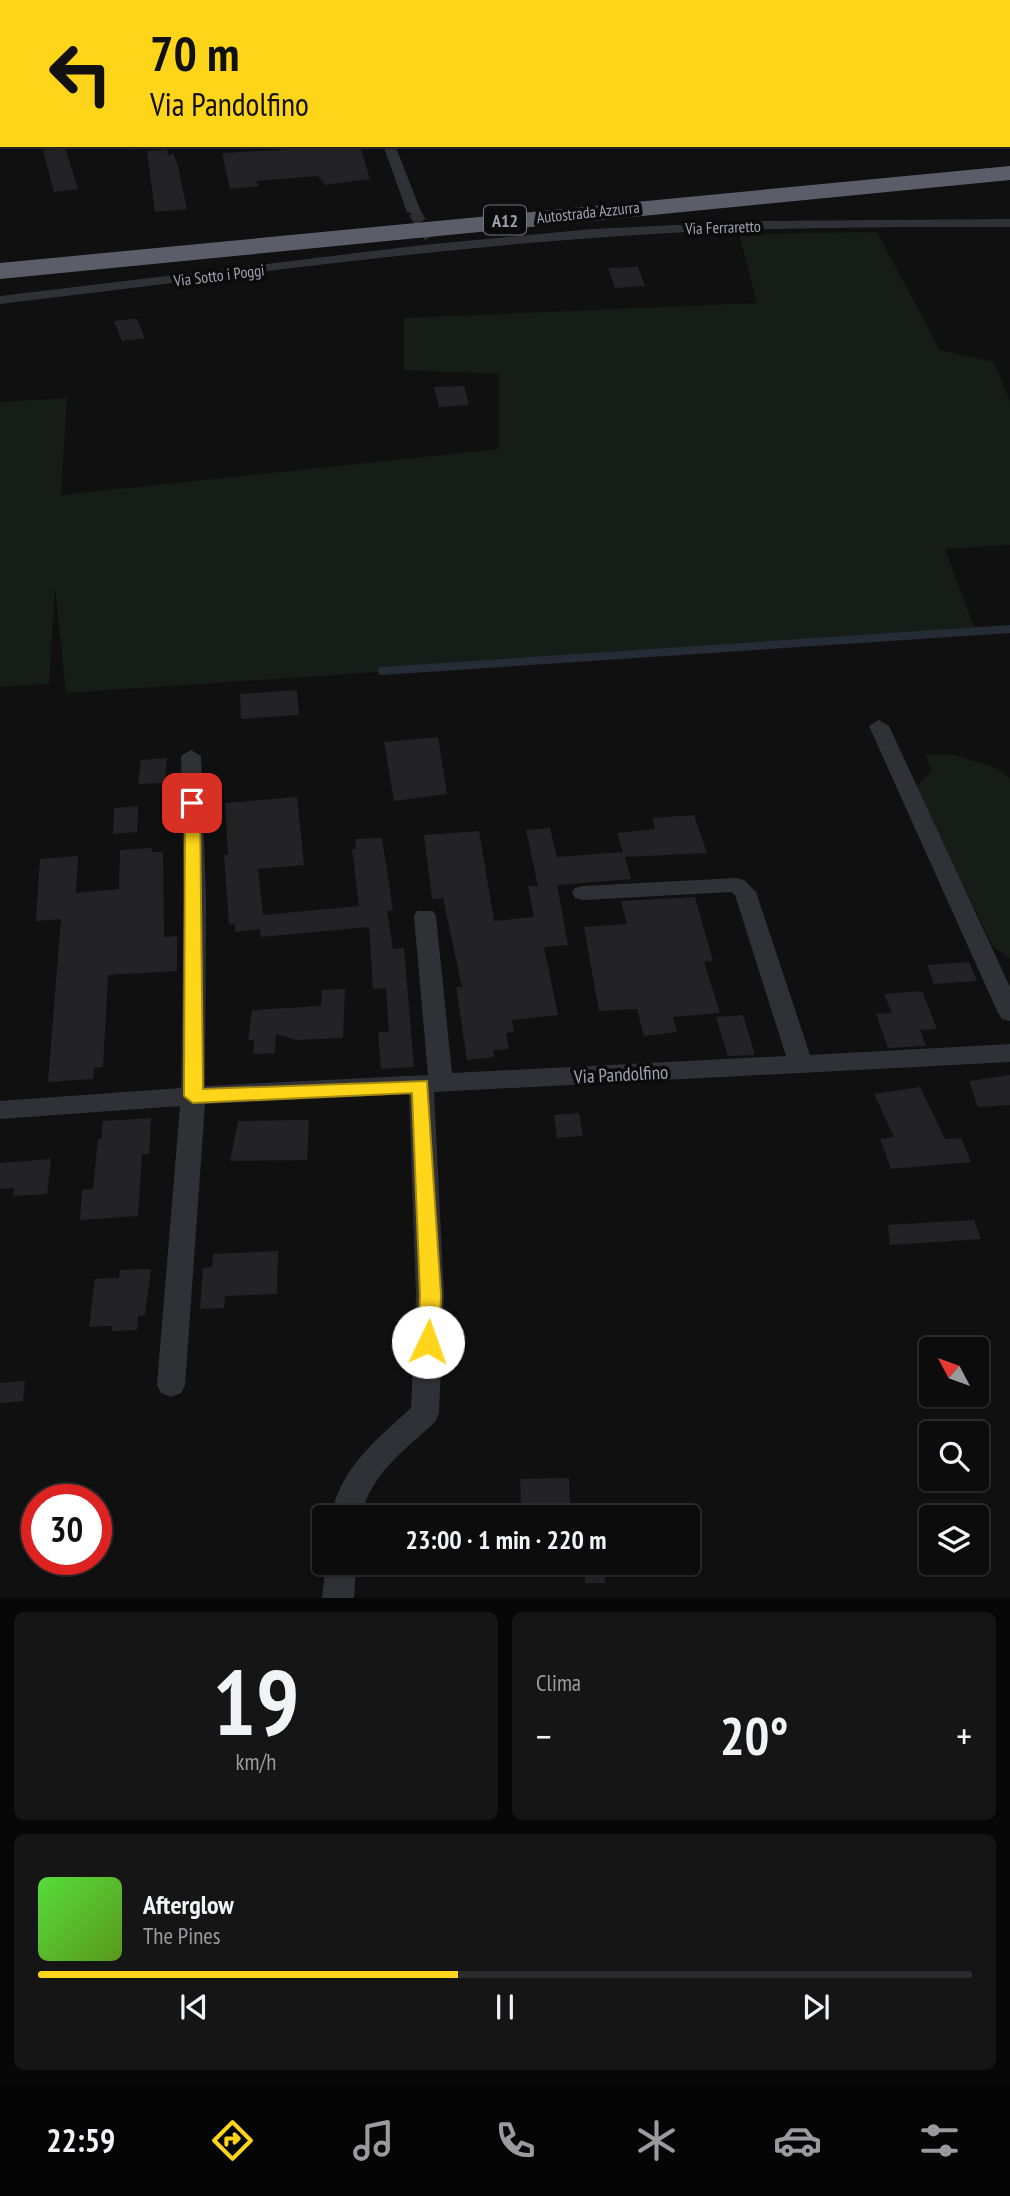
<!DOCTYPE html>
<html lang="it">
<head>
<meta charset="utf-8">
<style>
	:root { --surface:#0c0c0d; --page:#151516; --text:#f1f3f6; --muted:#9a9b9d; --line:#2c2c2e; --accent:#ffd51a }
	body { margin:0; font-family:"PT Sans Narrow",sans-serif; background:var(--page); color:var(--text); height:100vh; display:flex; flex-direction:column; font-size:26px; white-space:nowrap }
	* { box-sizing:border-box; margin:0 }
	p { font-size:23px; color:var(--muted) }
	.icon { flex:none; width:38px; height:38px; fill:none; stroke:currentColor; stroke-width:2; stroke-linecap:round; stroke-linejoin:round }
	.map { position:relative; height:1598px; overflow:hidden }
	.side { display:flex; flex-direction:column; gap:14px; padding:14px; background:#070707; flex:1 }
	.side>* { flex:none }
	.top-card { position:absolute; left:0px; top:0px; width:1012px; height:147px; box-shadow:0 2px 5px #0004,0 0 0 2px var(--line); background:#ffd51a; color:#111; overflow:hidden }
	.needle { width:46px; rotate:311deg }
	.buttons { position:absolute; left:919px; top:1337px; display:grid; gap:14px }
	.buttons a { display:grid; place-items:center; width:70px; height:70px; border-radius:7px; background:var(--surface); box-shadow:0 2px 5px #0004,0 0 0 2px var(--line); font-size:35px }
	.speed { position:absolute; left:21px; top:1484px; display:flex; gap:14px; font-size:35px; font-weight:700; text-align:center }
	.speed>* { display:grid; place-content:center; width:91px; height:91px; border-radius:50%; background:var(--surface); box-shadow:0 2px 5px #0004,0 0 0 2px var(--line); line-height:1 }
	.speed .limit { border:10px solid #d22; background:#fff; color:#111 }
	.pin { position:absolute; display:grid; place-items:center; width:60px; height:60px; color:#fff; margin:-30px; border-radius:14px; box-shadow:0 4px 10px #0006 }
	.me { position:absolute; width:77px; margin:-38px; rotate:3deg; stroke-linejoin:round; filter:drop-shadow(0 0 5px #0008) }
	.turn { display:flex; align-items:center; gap:24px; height:147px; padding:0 35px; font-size:32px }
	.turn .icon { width:91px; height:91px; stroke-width:2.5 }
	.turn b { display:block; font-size:49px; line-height:60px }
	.big { font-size:52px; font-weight:800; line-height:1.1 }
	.side .card { flex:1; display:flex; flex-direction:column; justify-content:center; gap:10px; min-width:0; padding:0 24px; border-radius:10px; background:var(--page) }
	.side .dial { align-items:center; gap:0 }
	.dial b { font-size:91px; line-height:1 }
	.song { display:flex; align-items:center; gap:21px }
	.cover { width:84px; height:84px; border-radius:10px; background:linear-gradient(135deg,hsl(110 70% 55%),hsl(90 70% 35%)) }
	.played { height:7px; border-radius:4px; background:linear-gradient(90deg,var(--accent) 45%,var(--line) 45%) }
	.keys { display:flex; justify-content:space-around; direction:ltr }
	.heat { display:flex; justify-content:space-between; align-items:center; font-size:38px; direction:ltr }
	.side .tiles { flex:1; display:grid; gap:14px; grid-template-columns:1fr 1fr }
	.card:last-child { grid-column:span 2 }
	.trip { position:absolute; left:312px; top:1505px; width:388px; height:70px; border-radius:7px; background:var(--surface); box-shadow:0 2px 5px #0004,0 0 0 2px var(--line); font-weight:800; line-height:70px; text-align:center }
	.menu { display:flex; height:112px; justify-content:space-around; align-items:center; background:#050505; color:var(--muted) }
	.menu .icon { width:49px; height:49px }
	.menu .active { color:var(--accent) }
	.menu b { font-size:32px; color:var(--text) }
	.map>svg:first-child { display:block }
</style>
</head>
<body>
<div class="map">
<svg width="1010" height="1598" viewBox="0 0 1010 1598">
	<rect width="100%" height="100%" fill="#101011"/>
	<g fill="#161c18">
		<path d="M877,232L940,350L994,362L1010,401V545L945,549L976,632L66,693L55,587L49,684L0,687V402L67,398L61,495L499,449V374L404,370V318L757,303L739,234Z"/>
		<path d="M952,754L996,768L1010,778V959L993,946L915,788L932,771L925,755Z"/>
	</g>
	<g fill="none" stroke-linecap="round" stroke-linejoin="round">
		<path stroke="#252c36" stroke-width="8" d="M382,671L1010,629"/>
	</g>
	<g fill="#232225">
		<path d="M280,145H360L370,179L325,185L318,176L256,181L259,186L230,189L222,153L281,150Z"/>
		<path d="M65,148L78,189L54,192L43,150Z"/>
		<path d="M167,149L168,155L173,154L178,166L187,209L155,212L147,151Z"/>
		<path d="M638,267L645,286L615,288L608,268Z"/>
		<path d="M130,319H137L145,338L122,341L114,321Z"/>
		<path d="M464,386L469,405L439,407L434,387Z"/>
		<path d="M297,690L299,715L241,719L240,694Z"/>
		<path d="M438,737L447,794L394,801L384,742Z"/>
		<path d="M167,758L165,783L138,784L141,760Z"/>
		<path d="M297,797L304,865L258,869L263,915L359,906L352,849H356L355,839L382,838L393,910L387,911L393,949L404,948L414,1067L381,1069L378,1032H389L386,988L373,989L369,927L261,937L260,929L235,932V924L229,925L224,855H228L225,803Z"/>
		<path d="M138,806L137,832L113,834L114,808Z"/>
		<path d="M694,815L707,853L625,857L631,879L557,885L568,945L544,947L558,1015L512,1020L514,1032L506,1033L509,1049L493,1050L494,1057L467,1060L456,987H462L443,898L432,899L424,835L479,831L494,921L534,917L528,886H538L526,830L550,828L557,857L623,852L617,833L655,829L652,818Z"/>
		<path d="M152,848V852H163L164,937L177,936V971L108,975L103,1067L94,1068L93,1079L48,1082L61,919L36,921L40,859L78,856L76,893L119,889L120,850Z"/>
		<path d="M695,897L713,961L704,962L720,1013L673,1017L677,1032L644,1036L637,1009L599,1011L584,927L627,924L621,901Z"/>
		<path d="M969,962L977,981L934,984L927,965Z"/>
		<path d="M345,989L343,1038L296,1040L276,1034L275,1053L253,1054L254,1040H248L252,1010L321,1006L322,990Z"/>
		<path d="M922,991L937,1029L920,1030L926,1046L888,1048L876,1014L892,1013L884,994Z"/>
		<path d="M743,1015L755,1055L728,1056L716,1017Z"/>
		<path d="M1010,1075V1105L978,1107L969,1081Z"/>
		<path d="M920,1087L945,1139L961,1138L971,1162L891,1169L880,1139L894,1137L874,1094Z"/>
		<path d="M579,1113L583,1136L557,1138L554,1115Z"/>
		<path d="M151,1118L149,1154H142L138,1216L80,1220L82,1190L93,1189L98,1139H101L103,1121Z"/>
		<path d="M309,1120L307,1160L230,1161L238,1121Z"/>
		<path d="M51,1159L47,1194L13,1196L14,1188L0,1189V1163Z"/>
		<path d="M974,1220L981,1239L890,1245L888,1225Z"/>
		<path d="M278,1251L277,1294L225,1296L224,1308L200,1309L203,1268L212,1267L213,1254Z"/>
		<path d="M151,1269L145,1315L138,1316L137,1330L112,1331V1326L89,1327L95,1279L119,1278L120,1270Z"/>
		<path d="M25,1381L23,1401L0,1403V1383Z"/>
		<path d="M569,1478L570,1504L521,1505L520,1479Z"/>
		<rect x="585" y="1563" width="20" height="20"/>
	</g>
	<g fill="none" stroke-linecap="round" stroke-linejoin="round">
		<path stroke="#2d2d31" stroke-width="12" stroke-dasharray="12 6" stroke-linecap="butt" d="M414,212L430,237"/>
		<g fill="#303037" fill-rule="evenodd">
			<path d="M152,0H203L151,2Z"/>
			<rect x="345" y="0" width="10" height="2"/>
			<path d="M426,0H468L425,2Z"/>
			<path d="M576,0H587L588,2H577Z"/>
			<path d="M952,0H962L963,2H952Z"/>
			<path d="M0,4H2L0,11Z"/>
			<rect x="0" y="52" width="2" height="6"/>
			<path d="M2,140V145H7L0,149Z"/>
			<path d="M129,145H141V146L135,150Z"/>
			<path d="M383,145H395L421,212L419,215L407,212Z"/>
			<path d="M1010,219V227C871,227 732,227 593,238C395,252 197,281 0,304V296L423,245L592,229L760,221Z"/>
			<path d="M879,720L889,726L1010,987V1021L1002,1019L998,1013L869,726Z"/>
			<path d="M191,750L201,756L206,898L205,1086L428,1075L414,916L417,911H433L436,916L452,1073L786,1056L735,895L731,892L583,900L575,898L572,893L575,888L583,886L736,878L744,880L756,892L810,1055L1010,1044V1062L434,1092L444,1295L439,1413L435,1422C405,1450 370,1474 361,1517H331C340,1468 376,1440 411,1408L416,1295L409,1094L205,1104L185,1385L181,1393L171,1397L161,1393L157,1385L180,1106L0,1119V1101L181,1088L184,898L181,756Z"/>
			<path d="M326,1563H356L354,1598H322Z"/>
		</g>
		<path fill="#5c5d68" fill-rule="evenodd" d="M1010,166V180L0,279V263Z"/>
	</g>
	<path fill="#ffd51a" stroke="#a68a11" stroke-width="2" d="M192,798L200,803L203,1089L427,1081L441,1295L439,1342L436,1348L428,1351L421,1348L418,1342L420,1295L412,1093L193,1103L184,1096L185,803Z"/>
	<g text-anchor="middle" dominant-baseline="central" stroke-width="7" stroke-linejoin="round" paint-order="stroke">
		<g font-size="16" fill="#9fa2b3" stroke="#0b0b0c">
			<text transform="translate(588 212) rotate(-6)">Autostrada Azzurra</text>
			<text transform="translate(723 227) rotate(-2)">Via Ferraretto</text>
			<text transform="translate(219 275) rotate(-7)">Via Sotto i Poggi</text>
		</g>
		<rect fill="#0b0b0c" stroke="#737581" stroke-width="2" x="484" y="205.5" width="42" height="29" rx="5"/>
		<g font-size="18" font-weight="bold" fill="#9fa2b3">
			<text x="505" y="220">A12</text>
		</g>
		<g font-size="19" fill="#9fa2b3" stroke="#0b0b0c">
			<text transform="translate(621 1074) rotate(-3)">Via Pandolfino</text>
		</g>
	</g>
</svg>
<div class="buttons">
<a><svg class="needle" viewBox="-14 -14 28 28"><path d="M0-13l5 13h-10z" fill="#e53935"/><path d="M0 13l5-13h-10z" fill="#9a9b9d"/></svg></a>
<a><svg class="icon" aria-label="search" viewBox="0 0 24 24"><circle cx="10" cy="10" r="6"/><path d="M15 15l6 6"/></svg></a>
<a><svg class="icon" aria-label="layers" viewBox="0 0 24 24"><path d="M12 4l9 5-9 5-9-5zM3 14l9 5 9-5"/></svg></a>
</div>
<div class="speed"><div class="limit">30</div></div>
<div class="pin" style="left:192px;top:803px;background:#d93025"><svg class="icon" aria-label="arrive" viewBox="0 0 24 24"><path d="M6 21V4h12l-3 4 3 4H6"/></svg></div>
<svg class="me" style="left:428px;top:1342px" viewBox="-20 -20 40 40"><circle r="19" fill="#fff"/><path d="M0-13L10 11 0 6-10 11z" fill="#ffd51a"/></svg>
<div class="trip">23:00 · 1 min · 220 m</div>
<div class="top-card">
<div class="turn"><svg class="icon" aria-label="left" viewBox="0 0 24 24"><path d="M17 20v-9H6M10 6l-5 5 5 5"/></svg><div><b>70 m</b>Via Pandolfino</div></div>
</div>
</div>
<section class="side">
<div class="tiles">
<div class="card dial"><b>19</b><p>km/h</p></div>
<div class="card"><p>Clima</p>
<div class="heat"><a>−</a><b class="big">20°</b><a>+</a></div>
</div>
<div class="card">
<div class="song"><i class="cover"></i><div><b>Afterglow</b><p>The Pines</p></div></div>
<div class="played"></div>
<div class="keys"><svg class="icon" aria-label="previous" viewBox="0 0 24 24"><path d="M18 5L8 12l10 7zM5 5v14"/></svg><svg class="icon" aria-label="pause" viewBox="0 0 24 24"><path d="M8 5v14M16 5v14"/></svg><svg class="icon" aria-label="next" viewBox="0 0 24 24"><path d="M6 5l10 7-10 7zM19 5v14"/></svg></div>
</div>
</div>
</section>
<nav class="menu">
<b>22:59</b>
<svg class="icon active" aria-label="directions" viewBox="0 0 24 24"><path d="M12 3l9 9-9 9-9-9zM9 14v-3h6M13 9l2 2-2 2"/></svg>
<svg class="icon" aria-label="music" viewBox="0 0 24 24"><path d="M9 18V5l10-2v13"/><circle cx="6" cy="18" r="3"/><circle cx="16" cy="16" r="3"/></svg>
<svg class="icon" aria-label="phone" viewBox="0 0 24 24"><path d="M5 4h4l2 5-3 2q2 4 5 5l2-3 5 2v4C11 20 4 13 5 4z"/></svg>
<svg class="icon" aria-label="climate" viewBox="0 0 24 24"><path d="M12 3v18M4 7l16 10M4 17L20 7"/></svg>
<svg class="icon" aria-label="car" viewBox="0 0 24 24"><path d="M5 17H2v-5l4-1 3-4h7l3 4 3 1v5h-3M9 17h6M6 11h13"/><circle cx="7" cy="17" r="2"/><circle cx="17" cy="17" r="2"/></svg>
<svg class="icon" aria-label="filters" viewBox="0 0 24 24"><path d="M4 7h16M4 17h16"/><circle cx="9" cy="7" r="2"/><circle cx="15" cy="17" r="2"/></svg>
</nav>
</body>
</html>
